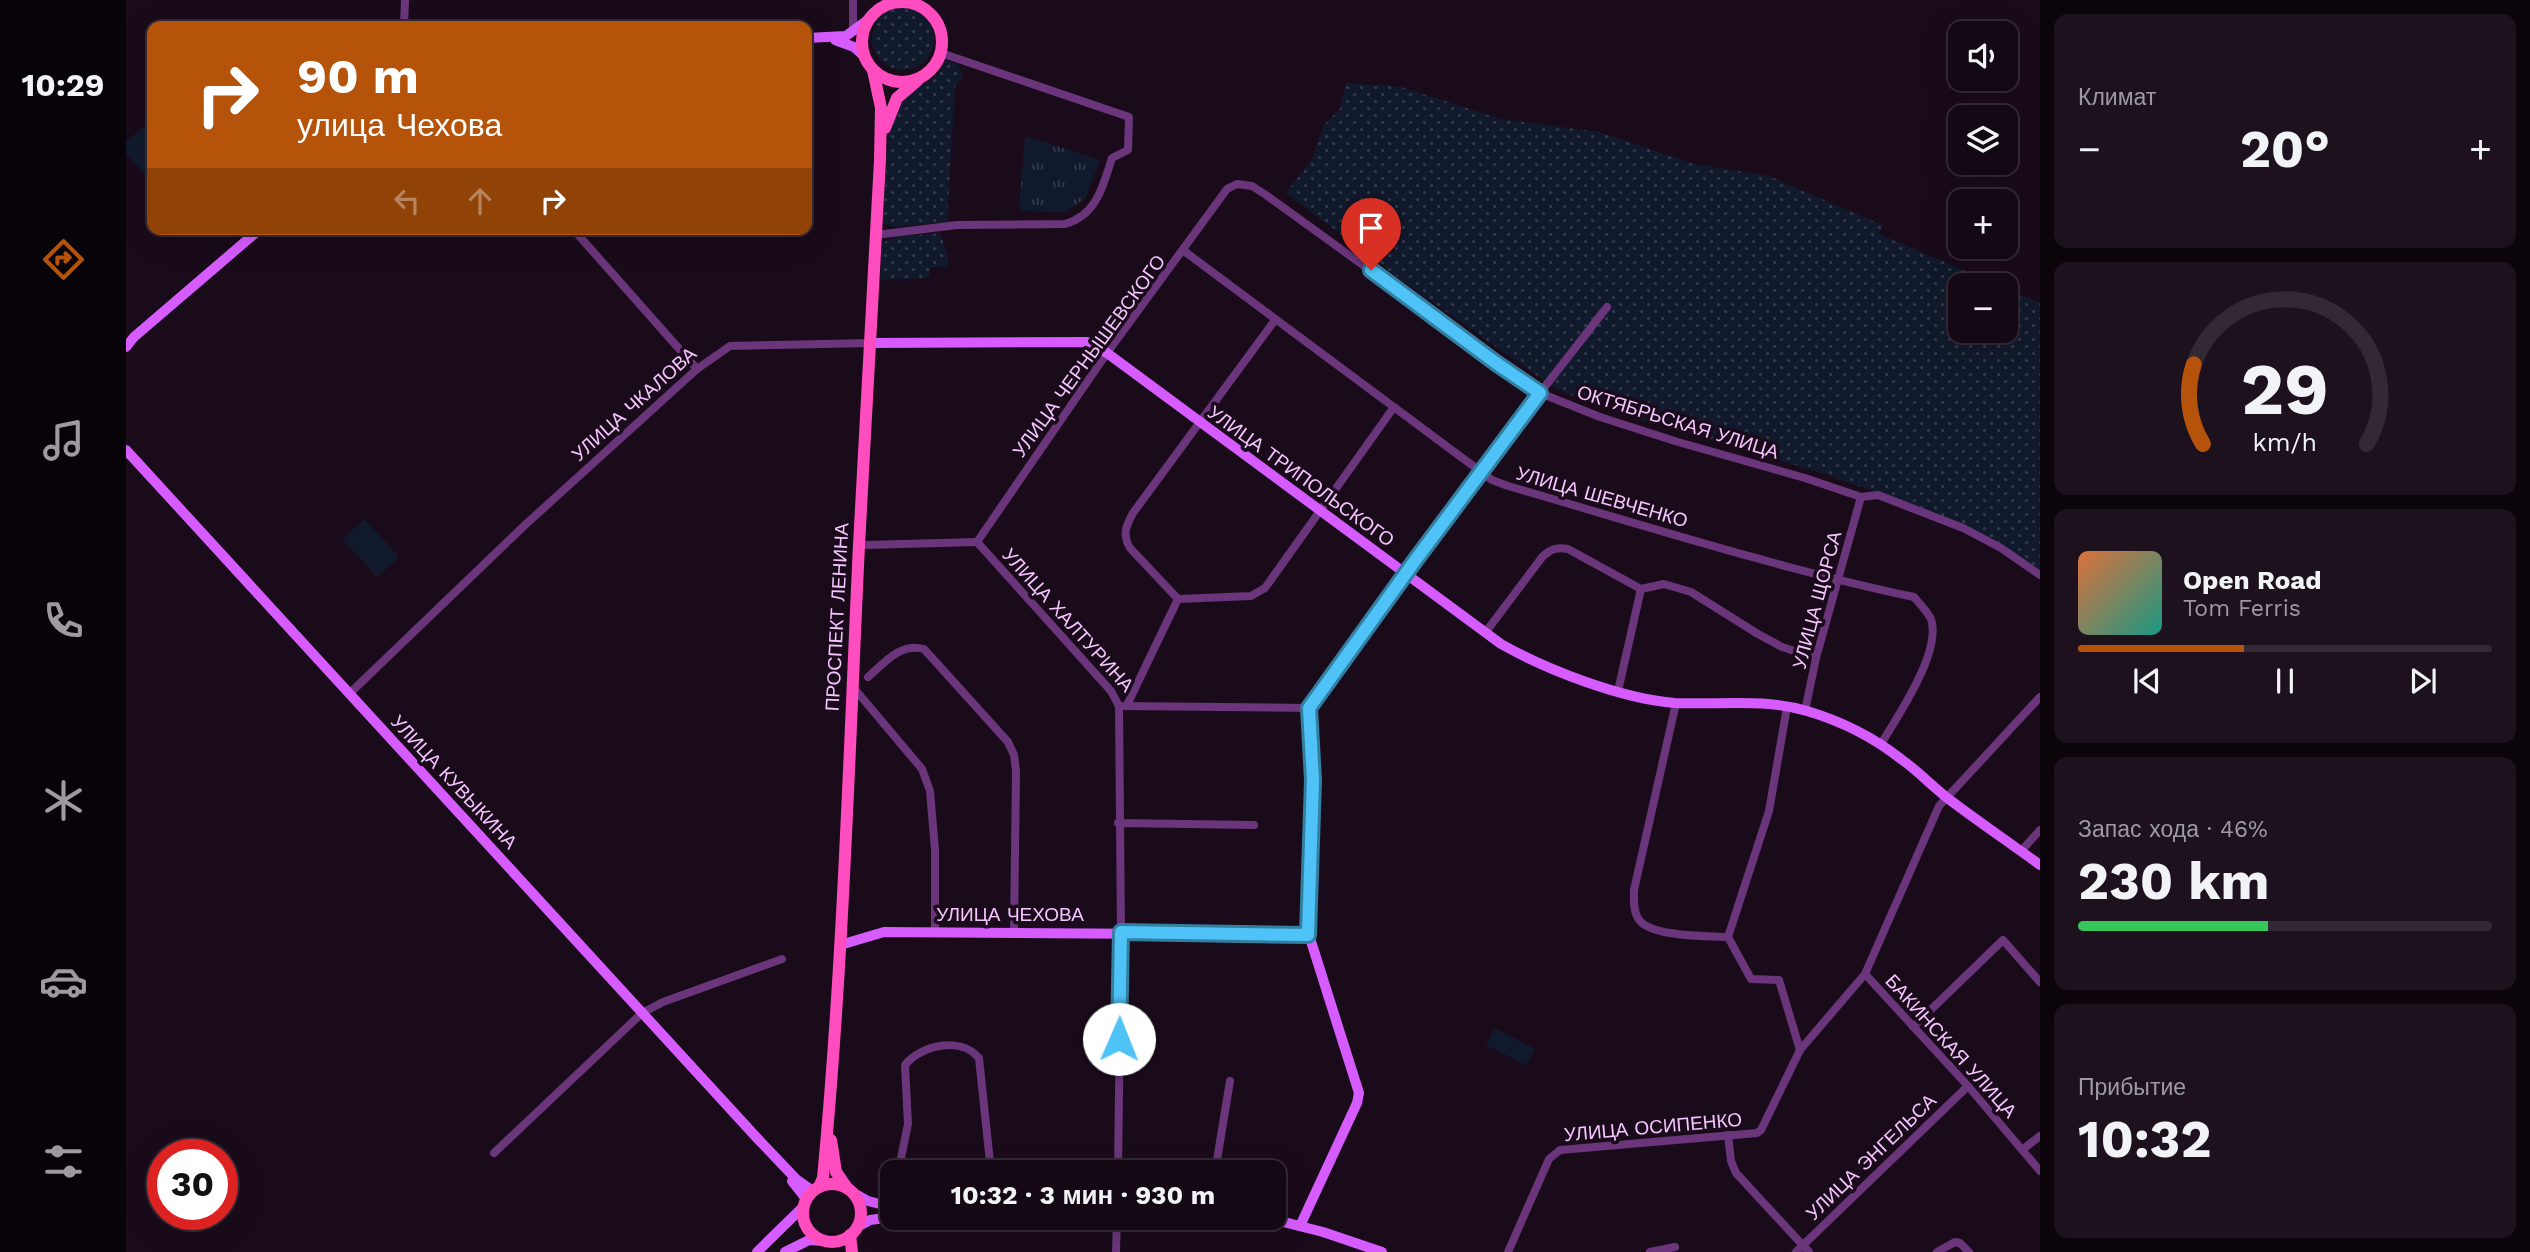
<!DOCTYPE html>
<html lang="ru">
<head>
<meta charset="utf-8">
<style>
	:root { --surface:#140814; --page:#1d111d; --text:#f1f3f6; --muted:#9d9aa0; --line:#332934; --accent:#b45309 }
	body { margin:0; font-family:"Work Sans",sans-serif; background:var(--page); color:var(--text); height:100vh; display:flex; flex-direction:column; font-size:26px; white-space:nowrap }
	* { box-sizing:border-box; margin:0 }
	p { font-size:23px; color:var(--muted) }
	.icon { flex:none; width:38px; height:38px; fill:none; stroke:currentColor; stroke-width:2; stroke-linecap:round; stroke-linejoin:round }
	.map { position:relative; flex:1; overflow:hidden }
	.side { display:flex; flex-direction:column; gap:14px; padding:14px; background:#0b040b; width:490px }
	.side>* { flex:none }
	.banner { position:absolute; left:21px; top:21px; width:665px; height:214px; border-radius:14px; box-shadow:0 7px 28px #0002,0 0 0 2px var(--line); background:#b45309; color:#fff; overflow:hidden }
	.tools { position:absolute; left:1822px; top:21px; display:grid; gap:14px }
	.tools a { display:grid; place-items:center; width:70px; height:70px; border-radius:14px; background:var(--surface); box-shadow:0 7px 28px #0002,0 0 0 2px var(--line); font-size:35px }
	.speed { position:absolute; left:21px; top:1139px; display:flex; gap:14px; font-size:35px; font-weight:700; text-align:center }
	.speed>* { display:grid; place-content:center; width:91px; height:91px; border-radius:50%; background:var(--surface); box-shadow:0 7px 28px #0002,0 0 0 2px var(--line); line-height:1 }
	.speed .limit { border:10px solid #d22; background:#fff; color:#111 }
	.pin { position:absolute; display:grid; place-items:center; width:60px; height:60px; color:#fff; margin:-72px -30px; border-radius:50% 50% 50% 0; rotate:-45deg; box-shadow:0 0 7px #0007 }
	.pin .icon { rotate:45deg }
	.me { position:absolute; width:77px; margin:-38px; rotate:1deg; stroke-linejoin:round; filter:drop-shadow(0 0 5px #0008) }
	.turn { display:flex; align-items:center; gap:24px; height:147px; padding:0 35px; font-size:32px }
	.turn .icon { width:91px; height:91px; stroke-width:2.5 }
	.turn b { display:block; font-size:49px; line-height:60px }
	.lanes { display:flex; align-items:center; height:66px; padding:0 35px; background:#0003; justify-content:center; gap:35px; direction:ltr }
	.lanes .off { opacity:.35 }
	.big { font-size:52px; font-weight:700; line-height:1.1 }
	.side .widget { flex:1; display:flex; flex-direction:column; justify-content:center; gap:10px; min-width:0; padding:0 24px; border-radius:14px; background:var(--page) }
	.side .dial { align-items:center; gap:0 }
	.dial svg { height:182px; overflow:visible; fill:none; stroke:var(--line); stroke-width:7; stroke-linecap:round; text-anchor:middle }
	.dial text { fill:var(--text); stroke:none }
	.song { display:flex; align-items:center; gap:21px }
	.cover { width:84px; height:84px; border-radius:10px; background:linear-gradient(135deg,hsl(20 70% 55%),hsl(170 70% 35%)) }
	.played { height:7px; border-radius:4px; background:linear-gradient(90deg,var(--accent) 40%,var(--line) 40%) }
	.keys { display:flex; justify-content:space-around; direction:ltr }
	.heat { display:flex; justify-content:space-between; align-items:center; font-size:38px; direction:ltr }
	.charge { height:10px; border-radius:5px; background:linear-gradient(90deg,#34c759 46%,var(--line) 0) }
	.trip { position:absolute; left:754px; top:1160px; width:406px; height:70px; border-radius:14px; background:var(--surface); box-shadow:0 7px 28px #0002,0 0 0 2px var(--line); font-weight:700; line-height:70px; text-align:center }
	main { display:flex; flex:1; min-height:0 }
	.tabs { display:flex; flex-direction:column; width:126px; justify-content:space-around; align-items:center; background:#080308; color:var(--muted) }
	.tabs .icon { width:49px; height:49px }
	.tabs .selected { color:var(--accent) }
	.tabs b { font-size:32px; color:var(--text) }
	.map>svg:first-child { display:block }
</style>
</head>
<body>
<main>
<nav class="tabs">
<b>10:29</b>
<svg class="icon selected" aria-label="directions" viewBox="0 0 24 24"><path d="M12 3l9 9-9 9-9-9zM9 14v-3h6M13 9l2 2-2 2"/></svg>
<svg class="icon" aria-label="music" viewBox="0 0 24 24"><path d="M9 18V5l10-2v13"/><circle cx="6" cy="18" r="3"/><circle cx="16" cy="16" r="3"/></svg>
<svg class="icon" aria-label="phone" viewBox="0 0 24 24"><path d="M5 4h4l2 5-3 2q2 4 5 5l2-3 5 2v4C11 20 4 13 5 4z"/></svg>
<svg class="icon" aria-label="climate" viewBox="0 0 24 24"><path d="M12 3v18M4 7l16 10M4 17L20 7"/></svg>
<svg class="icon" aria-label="car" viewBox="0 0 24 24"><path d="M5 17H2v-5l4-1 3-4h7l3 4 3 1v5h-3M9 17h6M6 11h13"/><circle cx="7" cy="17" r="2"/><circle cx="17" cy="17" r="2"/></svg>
<svg class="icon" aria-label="filters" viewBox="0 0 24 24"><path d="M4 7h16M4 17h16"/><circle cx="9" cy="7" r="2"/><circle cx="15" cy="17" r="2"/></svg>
</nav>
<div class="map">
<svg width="1914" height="1252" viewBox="0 0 1914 1252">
	<defs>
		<pattern id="grass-dots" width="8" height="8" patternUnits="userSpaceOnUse" patternTransform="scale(1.75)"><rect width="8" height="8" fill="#111a2c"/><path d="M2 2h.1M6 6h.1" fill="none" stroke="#343a4c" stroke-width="1.8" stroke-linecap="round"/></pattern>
		<pattern id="park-tufts" width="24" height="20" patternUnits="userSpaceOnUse" patternTransform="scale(1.75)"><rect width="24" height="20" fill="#111a2c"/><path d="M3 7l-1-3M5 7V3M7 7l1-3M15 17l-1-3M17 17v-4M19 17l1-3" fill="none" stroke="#343a4c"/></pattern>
	</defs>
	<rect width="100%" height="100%" fill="#1a0b1b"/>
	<g fill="url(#grass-dots)">
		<circle cx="777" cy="39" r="31"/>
		<path d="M819,61L832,64L837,77L829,87L821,222L768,227L757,223L763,125L770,106L786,89L806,81Z"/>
		<path d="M1220,83L1275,87L1375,119L1473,132L1568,164L1643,176L1756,225L1753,234L1872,285H1834V331H1880V289L1914,303V570L1877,546L1839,526L1741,489L1690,471L1494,414L1430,389L1275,280L1160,193L1186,159L1198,125L1214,109Z"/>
		<path d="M814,233L822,256L821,267H804V278L754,280L756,243L769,237Z"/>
	</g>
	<path fill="url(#park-tufts)" d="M899,136L974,160L960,198L939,212L893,211Z"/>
	<g fill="#111a2c">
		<path d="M26,119V181L25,182L0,153V142Z"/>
		<path d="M239,519L273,557L251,577L216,539Z"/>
		<path d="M1369,1028L1409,1049L1400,1065L1360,1045Z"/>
	</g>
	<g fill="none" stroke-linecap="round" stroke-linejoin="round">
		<g stroke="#6b357b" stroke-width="8">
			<path d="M727,0V31"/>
			<path d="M278,26L279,0"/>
			<path d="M447,229L571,369"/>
			<path d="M750,235L831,225L939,224C971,215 977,186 986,158L1002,150L1003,117L815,53"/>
			<path d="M1058,251L1366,480L1382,486C1517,525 1651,568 1788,597C1793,603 1802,612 1805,619C1816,652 1771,717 1755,744"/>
			<path d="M1149,320L1007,513C1000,526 996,534 1004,548L1052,599L1125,596L1139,588L1268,407"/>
			<path d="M851,542L981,353L1101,189L1111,184L1126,186L1140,195L1414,393L1474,417L1552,442L1679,478L1735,497L1752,495L1837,528L1875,548L1914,575"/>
			<path d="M851,542L985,691L993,706L995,932L992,1172"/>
			<path d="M739,545L851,542"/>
			<path d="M1280,576L1414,393L1481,307"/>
			<path d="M1359,633L1417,556C1425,549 1431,547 1442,549L1515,589L1538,584L1565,592L1632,634L1656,647L1690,658"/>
			<path d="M742,677C758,663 775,642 798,649L882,742L888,755L890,771L888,932"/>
			<path d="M727,687L796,769L804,791L809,850V931"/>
			<path d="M1492,691L1515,589"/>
			<path d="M223,694L399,525L571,369L604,346L744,343"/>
			<path d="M1550,703L1508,890C1508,899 1507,910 1512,918C1521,937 1582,936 1602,937"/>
			<path d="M1001,705L1052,599"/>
			<path d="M993,706L1183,708"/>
			<path d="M1679,711L1690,658L1735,497"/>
			<path d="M992,823L1128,825"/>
			<path d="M1895,851L1914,830"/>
			<path d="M1602,937L1643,811L1661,707"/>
			<path d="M1602,937L1625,979L1653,980L1674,1050"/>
			<path d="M1739,974L1842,1086L1914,1171"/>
			<path d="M1787,1027L1877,940L1914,982"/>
			<path d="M1602,1135L1605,1161L1610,1173L1683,1252"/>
			<path d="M1896,1150L1914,1136"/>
			<path d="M368,1153L516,1013L537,1002L656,959"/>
			<path d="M777,1172L775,1158L782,1124L779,1065C795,1045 835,1036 853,1058L865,1172"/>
			<path d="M1089,1172L1104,1081"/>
			<path d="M990,1252L991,1218"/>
			<path d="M1382,1252L1423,1159L1434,1150L1631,1133L1635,1130L1674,1050L1739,974L1813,806L1914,697"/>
			<path d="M1524,1252L1549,1247"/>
			<path d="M1670,1252L1842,1086"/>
			<path d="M1811,1252L1829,1242L1834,1243L1843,1252"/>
		</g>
		<g stroke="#d75cff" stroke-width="10">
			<path d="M681,38L720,36L743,19"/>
			<path d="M709,40L728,47L738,56"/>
			<path d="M744,343L961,342L981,353L1375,644C1421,670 1496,699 1549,703C1594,705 1638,698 1681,711C1715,721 1747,737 1775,759C1792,771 1807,787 1824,800C1853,822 1884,843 1914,865"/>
			<path d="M0,347L8,337L134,229"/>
			<path d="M0,450L631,1138L670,1179L687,1191"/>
			<path d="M714,945L758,932L1183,935"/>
			<path d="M666,1181L680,1199"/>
			<path d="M726,1192L742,1201L766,1207"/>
			<path d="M1142,1218L1197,1232L1256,1252"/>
			<path d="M1174,1226L1231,1103L1233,1093L1183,935L1187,780L1183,708L1280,576"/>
			<path d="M731,1227L744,1220L766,1217"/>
			<path d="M631,1252L677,1207"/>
			<path d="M659,1252L683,1240L698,1241"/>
		</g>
		<g stroke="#ff4cbf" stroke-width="12">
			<circle cx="776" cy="42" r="40"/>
			<path d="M759,128L771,98L791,81"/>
			<path d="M705,1140L710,1172L721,1188"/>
			<circle cx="706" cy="1213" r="29"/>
			<path d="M693,1187L697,1178C717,967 723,756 733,545C739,416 747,288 754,160L755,108L747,70"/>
			<path d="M724,1235L726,1252"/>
		</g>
	</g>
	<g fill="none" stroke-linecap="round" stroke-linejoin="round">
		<defs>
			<path id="route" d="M993,1039L995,932L1182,935L1187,780L1183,708L1288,562L1414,393L1370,363L1245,270"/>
		</defs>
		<use href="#route" stroke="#337fa1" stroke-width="18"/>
		<use href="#route" stroke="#4fc3f7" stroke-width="12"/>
	</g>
	<g text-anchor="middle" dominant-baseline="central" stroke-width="7" stroke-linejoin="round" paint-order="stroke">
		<g font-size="19" fill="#f6c5ff" stroke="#1a0b1b">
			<text transform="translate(963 356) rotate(-54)">УЛИЦА ЧЕРНЫШЕВСКОГО</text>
			<text transform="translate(508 404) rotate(-42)">УЛИЦА ЧКАЛОВА</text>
			<text transform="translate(1552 422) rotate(17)">ОКТЯБРЬСКАЯ УЛИЦА</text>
			<text transform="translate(1175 476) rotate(36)">УЛИЦА ТРИПОЛЬСКОГО</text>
			<text transform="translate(1476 497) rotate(16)">УЛИЦА ШЕВЧЕНКО</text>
			<text transform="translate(1691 600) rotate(-75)">УЛИЦА ЩОРСА</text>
			<text transform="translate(711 617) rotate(-87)">ПРОСПЕКТ ЛЕНИНА</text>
			<text transform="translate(942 620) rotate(48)">УЛИЦА ХАЛТУРИНА</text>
			<text transform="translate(328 782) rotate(47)">УЛИЦА КУВЫКИНА</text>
			<text x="884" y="914">УЛИЦА ЧЕХОВА</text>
			<text transform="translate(1825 1046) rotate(48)">БАКИНСКАЯ УЛИЦА</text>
			<text transform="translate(1527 1127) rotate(-5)">УЛИЦА ОСИПЕНКО</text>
			<text transform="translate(1745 1157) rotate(-44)">УЛИЦА ЭНГЕЛЬСА</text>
		</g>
	</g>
</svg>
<div class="tools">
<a><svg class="icon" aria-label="sound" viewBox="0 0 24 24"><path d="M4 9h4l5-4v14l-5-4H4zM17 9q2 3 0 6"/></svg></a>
<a><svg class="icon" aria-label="layers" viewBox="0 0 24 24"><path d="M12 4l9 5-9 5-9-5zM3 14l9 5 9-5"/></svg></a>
<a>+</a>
<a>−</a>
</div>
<div class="speed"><div class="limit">30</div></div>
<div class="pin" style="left:1245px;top:270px;background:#d93025"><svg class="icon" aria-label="arrive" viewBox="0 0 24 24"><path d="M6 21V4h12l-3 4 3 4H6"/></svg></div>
<svg class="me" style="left:993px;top:1039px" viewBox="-20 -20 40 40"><circle r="19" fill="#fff"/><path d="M0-13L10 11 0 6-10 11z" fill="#4fc3f7"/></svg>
<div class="trip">10:32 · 3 мин · 930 m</div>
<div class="banner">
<div class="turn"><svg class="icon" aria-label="right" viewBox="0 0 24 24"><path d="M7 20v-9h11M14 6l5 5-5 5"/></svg><div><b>90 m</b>улица Чехова</div></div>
<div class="lanes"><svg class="icon off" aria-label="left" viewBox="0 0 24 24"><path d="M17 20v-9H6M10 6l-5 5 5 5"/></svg><svg class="icon off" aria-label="ahead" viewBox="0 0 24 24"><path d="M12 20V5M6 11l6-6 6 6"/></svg><svg class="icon" aria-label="right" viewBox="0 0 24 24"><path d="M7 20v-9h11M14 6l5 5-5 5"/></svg></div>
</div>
</div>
<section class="side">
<div class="widget"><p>Климат</p>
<div class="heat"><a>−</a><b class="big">20°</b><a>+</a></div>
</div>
<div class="widget dial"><svg viewBox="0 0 100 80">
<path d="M14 69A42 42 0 1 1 86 69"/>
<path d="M14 69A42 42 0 0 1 10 34" stroke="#b45309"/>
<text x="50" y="56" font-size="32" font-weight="700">29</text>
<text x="50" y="72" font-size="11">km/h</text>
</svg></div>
<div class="widget">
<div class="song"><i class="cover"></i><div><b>Open Road</b><p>Tom Ferris</p></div></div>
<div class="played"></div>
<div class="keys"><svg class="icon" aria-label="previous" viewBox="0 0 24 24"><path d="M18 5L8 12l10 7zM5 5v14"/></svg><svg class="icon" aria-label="pause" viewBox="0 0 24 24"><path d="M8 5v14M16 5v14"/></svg><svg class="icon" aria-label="next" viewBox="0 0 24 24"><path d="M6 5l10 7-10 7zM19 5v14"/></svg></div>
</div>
<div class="widget"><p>Запас хода · 46%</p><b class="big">230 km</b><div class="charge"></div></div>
<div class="widget"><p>Прибытие</p><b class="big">10:32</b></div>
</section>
</main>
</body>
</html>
